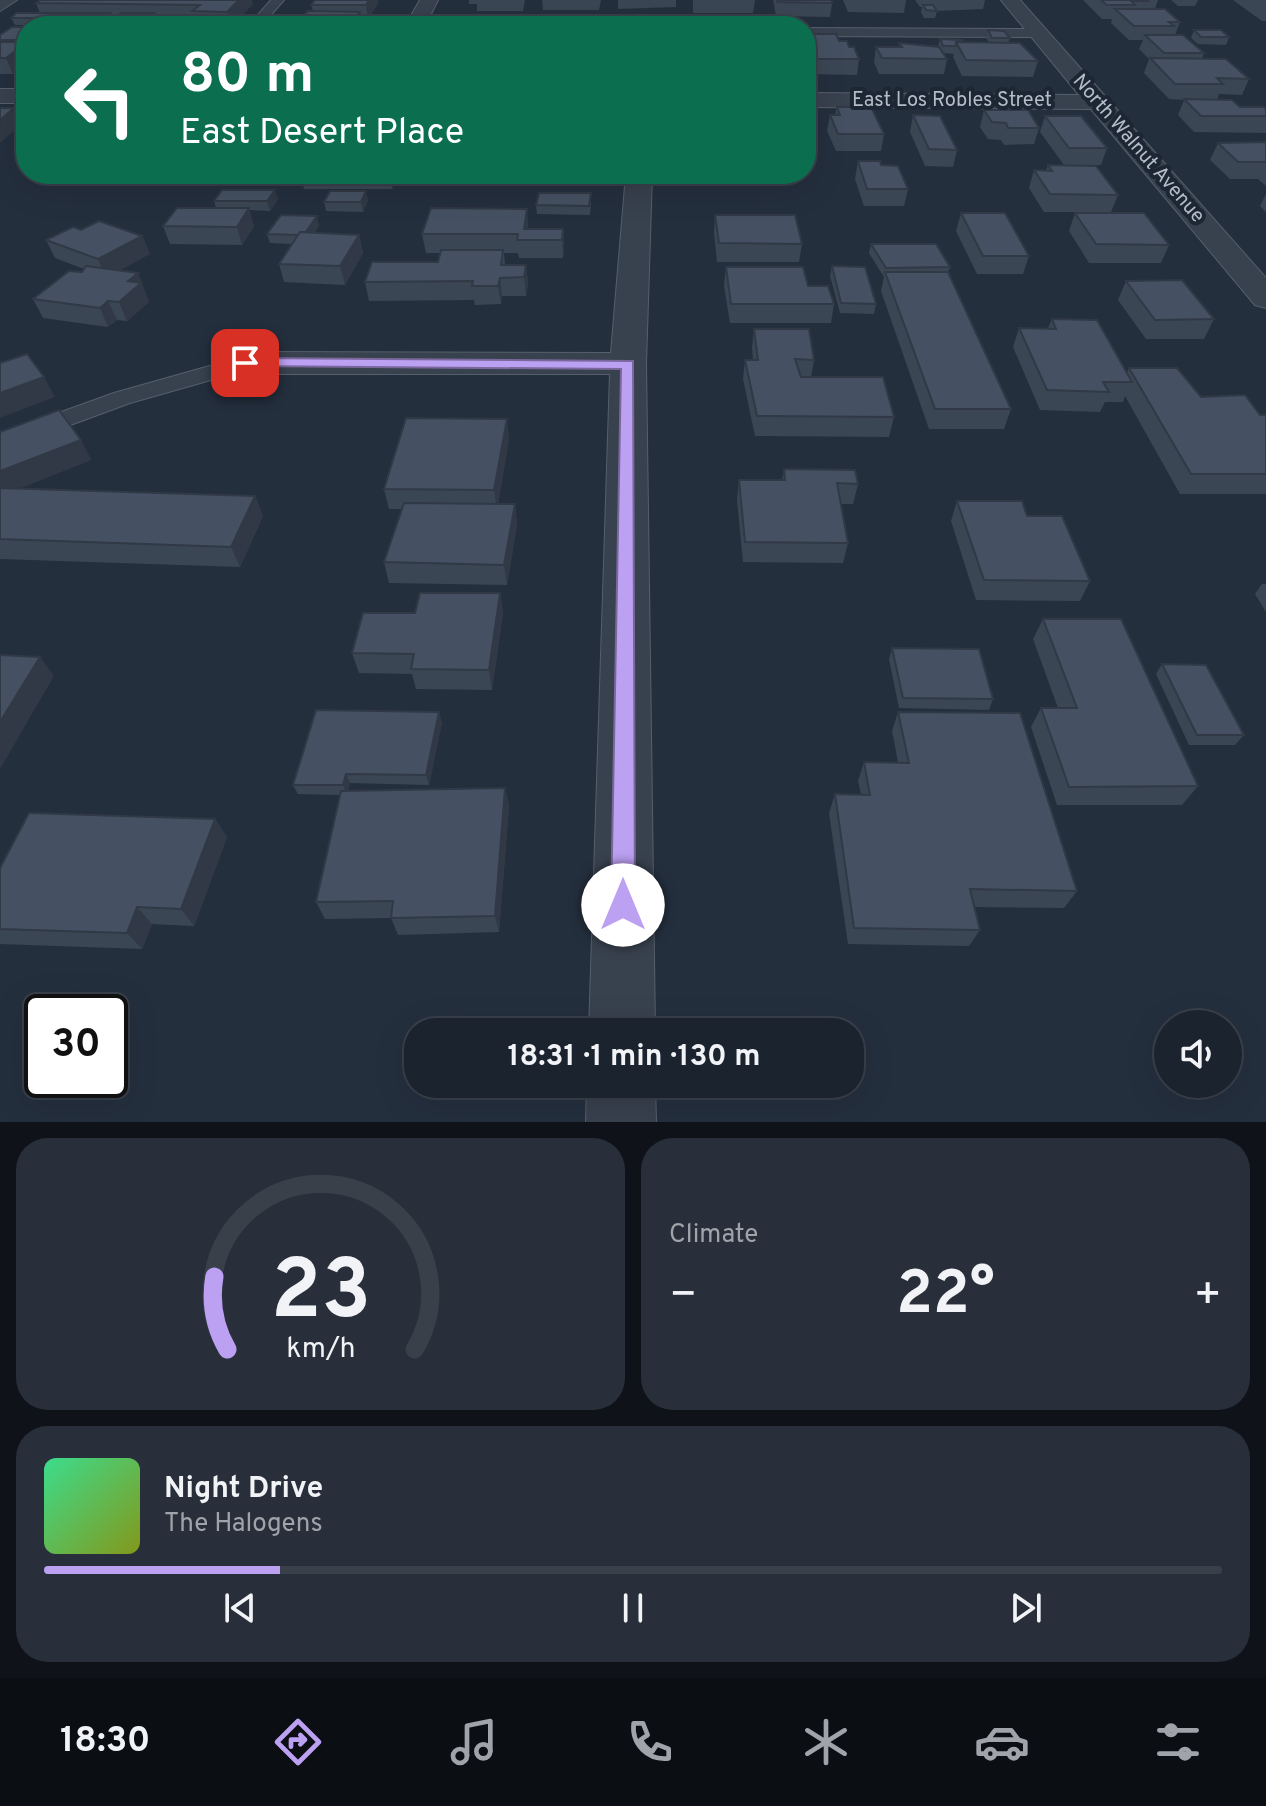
<!DOCTYPE html>
<html lang="en">
<head>
<meta charset="utf-8">
<style>
	:root { --surface:#1b232e; --page:#282f3a; --text:#f1f3f6; --muted:#a0a4aa; --line:#39404a; --accent:#bca0f2 }
	body { margin:0; font-family:Overpass,sans-serif; background:var(--page); color:var(--text); height:100vh; display:flex; flex-direction:column; font-size:30px; white-space:nowrap }
	* { box-sizing:border-box; margin:0 }
	p { font-size:26px; color:var(--muted) }
	.icon { flex:none; width:44px; height:44px; fill:none; stroke:currentColor; stroke-width:2; stroke-linecap:round; stroke-linejoin:round }
	.map { position:relative; height:1122px; overflow:hidden }
	.drawer { display:flex; flex-direction:column; gap:16px; padding:16px; background:#0f1319; flex:1 }
	.drawer>* { flex:none }
	.guide { position:absolute; left:16px; top:16px; width:800px; height:168px; border-radius:32px; box-shadow:0 8px 32px #0002,0 0 0 2px var(--line); background:#0b6e4f; color:#fff; overflow:hidden }
	.tools { position:absolute; left:1154px; top:1010px; display:grid; gap:16px }
	.tools a { display:grid; place-items:center; width:88px; height:88px; border-radius:50%; background:var(--surface); box-shadow:0 8px 32px #0002,0 0 0 2px var(--line); font-size:40px }
	.speed { position:absolute; left:24px; top:994px; display:flex; gap:16px; font-size:40px; font-weight:700; text-align:center }
	.speed>* { display:grid; place-content:center; width:104px; height:104px; border-radius:50%; background:var(--surface); box-shadow:0 8px 32px #0002,0 0 0 2px var(--line); line-height:1 }
	.speed .limit { border:4px solid #111; border-radius:12px; background:#fff; color:#111 }
	.pin { position:absolute; display:grid; place-items:center; width:68px; height:68px; color:#fff; margin:-34px; border-radius:16px; box-shadow:0 4px 12px #0006 }
	.me { position:absolute; width:88px; margin:-44px; rotate:0deg; stroke-linejoin:round; filter:drop-shadow(0 0 6px #0008) }
	.turn { display:flex; align-items:center; gap:28px; height:168px; padding:0 32px; font-size:36px }
	.turn .icon { width:104px; height:104px; stroke-width:2.5 }
	.turn b { display:block; font-size:56px; line-height:68px }
	.big { font-size:60px; font-weight:700; line-height:1.1 }
	.drawer .card { flex:1; display:flex; flex-direction:column; justify-content:center; gap:12px; min-width:0; padding:0 28px; border-radius:32px; background:var(--page) }
	.drawer .dial { align-items:center; gap:0 }
	.dial svg { height:208px; overflow:visible; fill:none; stroke:var(--line); stroke-width:7; stroke-linecap:round; text-anchor:middle }
	.dial text { fill:var(--text); stroke:none }
	.song { display:flex; align-items:center; gap:24px }
	.cover { width:96px; height:96px; border-radius:12px; background:linear-gradient(135deg,hsl(150 70% 55%),hsl(70 70% 35%)) }
	.played { height:8px; border-radius:4px; background:linear-gradient(90deg,var(--accent) 20%,var(--line) 20%) }
	.keys { display:flex; justify-content:space-around; direction:ltr }
	.heat { display:flex; justify-content:space-between; align-items:center; font-size:44px; direction:ltr }
	.drawer .tiles { flex:1; display:grid; gap:16px; grid-template-columns:1fr 1fr }
	.card:last-child { grid-column:span 2 }
	.trip { position:absolute; left:404px; top:1018px; width:460px; height:80px; border-radius:32px; background:var(--surface); box-shadow:0 8px 32px #0002,0 0 0 2px var(--line); font-weight:700; line-height:80px; text-align:center }
	.menu { display:flex; height:128px; justify-content:space-around; align-items:center; background:#0b0e12; color:var(--muted) }
	.menu .icon { width:56px; height:56px }
	.menu .on { color:var(--accent) }
	.menu b { font-size:36px; color:var(--text) }
	.map>svg:first-child { display:block }
</style>
</head>
<body>
<div class="map">
<svg width="1266" height="1122" viewBox="0 0 1266 1122">
	<rect width="100%" height="100%" fill="#242f3e"/>
	<g fill="none" stroke-linecap="round" stroke-linejoin="round">
		<defs>
			<g id="service">
				<path d="M271,0H284L261,26H248Z"/>
				<path d="M806,28L1037,29L1043,33L1037,37L806,36Z"/>
				<path d="M245,356L253,358L256,363L253,368L130,403L0,451V434L114,393Z"/>
			</g>
			<g id="minor">
				<path d="M0,0H17L0,11Z"/>
				<path d="M420,0H438L425,26H405Z"/>
				<path d="M1001,0H1020L1266,278V308L1255,305L1091,109L806,107V93L1079,95Z"/>
				<rect x="0" y="89" width="26" height="14"/>
				<path d="M626,174H652L646,364L655,1032H589L610,374H245L233,370L227,363L233,356L245,352L611,353Z"/>
				<path d="M587,1084H655L656,1122H586Z"/>
			</g>
		</defs>
		<use href="#service" stroke="#565f6c" stroke-width="2"/>
		<use href="#minor" stroke="#565f6c" stroke-width="2"/>
		<use href="#service" fill="#38414e" fill-rule="evenodd"/>
		<use href="#minor" fill="#38414e" fill-rule="evenodd"/>
	</g>
	<g fill="#3b4654">
		<path d="M315,0H378V3L368,19H361L362,26H294L313,11L311,5Z"/>
		<path d="M469,0H525L523,11H477V4H469Z"/>
		<path d="M542,0H601L599,10H543Z"/>
		<path d="M618,0H676V7L618,9Z"/>
		<path d="M693,0H755L753,13H693Z"/>
		<path d="M773,0H831L832,3L830,17L776,16Z"/>
		<path d="M843,0H906L904,13L848,12Z"/>
		<path d="M915,0H985L983,9L937,11L935,18H924L921,12L922,7H920Z"/>
		<path d="M1083,0H1158L1155,9L1180,22L1175,35L1204,53L1202,58L1249,79L1242,95L1219,94L1217,100L1240,107L1266,109V133L1194,132L1178,115L1184,100L1169,99L1144,73L1149,59L1139,49L1143,40H1129L1111,23L1112,19H1102Z"/>
		<path d="M1171,0H1198L1195,6H1178Z"/>
		<path d="M1233,0H1266V21H1262Z"/>
		<path d="M36,3L253,4L231,26H196L194,19L156,18L157,20L151,26H117L115,18H112V21L108,26L15,25L11,18L40,13Z"/>
		<path d="M26,27V63L13,74H0V35Z"/>
		<path d="M988,30L1010,38L1008,43L1038,61L1033,77L962,76L953,57L954,54L944,53L947,59L944,74H879L874,62L876,47H899V43L938,46L940,39L963,42H989L986,38Z"/>
		<path d="M1194,30L1229,37L1226,45L1198,44L1191,38Z"/>
		<path d="M812,34L839,41L859,59L857,75L806,74V41H811Z"/>
		<path d="M837,107L884,134L881,151H836L827,131L830,115H835Z"/>
		<path d="M984,110L1039,128L1034,144L1004,145L1001,140L988,139L980,127Z"/>
		<path d="M913,115L957,150L953,167L925,166L910,132Z"/>
		<path d="M1045,116L1107,148L1101,165H1064L1040,132Z"/>
		<path d="M1266,142V186L1258,179H1230L1210,160L1218,143Z"/>
		<path d="M858,161L881,165L908,189L904,206H864L855,179Z"/>
		<path d="M1048,165L1118,195L1111,212H1044L1029,188L1034,170L1046,171Z"/>
		<path d="M49,174H107L102,180H52Z"/>
		<path d="M112,174H168L163,180H115Z"/>
		<path d="M300,174H398L392,189H304Z"/>
		<path d="M509,174H565L564,175H549L548,182H510Z"/>
		<path d="M728,174H783L782,180L729,181Z"/>
		<path d="M1266,194V212L1260,206Z"/>
		<path d="M278,199L270,211L249,210L254,226L242,245L170,244L163,226L216,208L214,201Z"/>
		<path d="M368,200L363,212L326,211L324,202Z"/>
		<path d="M591,202L590,215L537,214L536,205Z"/>
		<path d="M527,209L528,229H563L564,247L563,258H519L518,253H504L505,265H526L528,284L526,296H502L501,304L475,305L474,300L369,301L365,282L438,262L441,253H426L422,234Z"/>
		<path d="M961,213L1029,256L1023,274H977L956,231Z"/>
		<path d="M1075,213L1169,245L1161,263H1089L1069,231Z"/>
		<path d="M715,215L802,244L799,262H717L714,233Z"/>
		<path d="M319,225L314,233L359,235L363,253L345,285L284,282L279,264L292,244L270,243L267,234Z"/>
		<path d="M81,230L142,236L150,254L119,270L138,273L149,302L127,321L117,320L108,327L43,318L33,299L82,272L84,269L55,258L46,240Z"/>
		<path d="M871,244L950,267L948,273L1011,409L1004,429H929L881,291L884,277L869,253Z"/>
		<path d="M832,266L876,304L874,314L840,313L830,276Z"/>
		<path d="M726,267L808,286L834,304L831,323H730L724,286Z"/>
		<path d="M1126,281L1214,319L1204,339H1146L1118,300Z"/>
		<path d="M1052,319L1127,373L1129,368L1201,397L1260,415H1266V494H1180L1125,396L1123,402H1105L1100,412L1040,410L1013,347L1019,328H1048Z"/>
		<path d="M754,329L814,360L811,377L894,417L889,437L755,436L743,379L745,360H753L752,348Z"/>
		<path d="M0,432L81,440L91,460L18,489L255,496L263,516L240,567L0,559Z"/>
		<path d="M509,439L498,504H515L517,525L507,585L389,583L384,562L402,509H389L384,489Z"/>
		<path d="M784,469L858,484L853,504H841L848,543L843,563L743,562L737,500L739,480H782Z"/>
		<path d="M957,501L1027,516L1090,581L1080,601L976,600L951,521Z"/>
		<path d="M1262,584H1266V612L1255,594Z"/>
		<path d="M500,593L503,613L492,690L416,689L412,674L359,673L352,653L415,613Z"/>
		<path d="M1043,619L1198,786L1182,805H1057L1031,727L1041,708H1058L1033,639Z"/>
		<path d="M892,648L993,699L989,710L899,708L889,659Z"/>
		<path d="M1162,664L1244,735L1235,745H1189L1156,674Z"/>
		<path d="M898,712L1077,891L1064,908L974,907L980,930L969,946L848,944L829,813L835,794H861L858,781L864,762H898L892,731Z"/>
		<path d="M442,722L429,785L350,783L348,791L505,788L509,806L499,932L398,935L391,918L325,919L316,902L340,795L298,794L293,785Z"/>
		<path d="M215,819L227,837L194,926L152,924L142,949L0,944V868Z"/>
	</g>
	<g fill="#303945">
		<path d="M239,0H252L253,4L231,26L227,12Z"/>
		<path d="M369,0H378V3L368,19L366,5Z"/>
		<path d="M360,12L362,26H348Z"/>
		<path d="M110,13L112,21L108,26L105,18Z"/>
		<path d="M154,13L157,20L151,26L148,18Z"/>
		<path d="M26,43V63L13,74L6,58Z"/>
		<path d="M14,108L22,124L0,143V120Z"/>
		<path d="M99,174H107L102,180Z"/>
		<path d="M161,174H168L163,180Z"/>
		<path d="M389,174H398L392,189Z"/>
		<path d="M275,190L278,199L270,211L267,201Z"/>
		<path d="M366,191L368,200L363,212L361,202Z"/>
		<path d="M249,208L254,226L242,245L237,227Z"/>
		<path d="M527,209L528,227L526,240L524,229Z"/>
		<path d="M317,216L319,225L306,244L304,235Z"/>
		<path d="M563,229L564,247L563,258L562,240Z"/>
		<path d="M359,235L363,253L345,285L340,266Z"/>
		<path d="M142,236L150,254L106,278L98,259Z"/>
		<path d="M526,265L528,284L526,296L524,277Z"/>
		<path d="M138,273L149,302L127,321L119,302L128,281Z"/>
		<path d="M500,278L502,296L501,304L498,286Z"/>
		<path d="M108,301L117,320L108,327L100,308Z"/>
		<path d="M44,377L55,397L0,418V393Z"/>
		<path d="M507,419L509,439L497,510L494,490Z"/>
		<path d="M81,440L91,460L0,496V471Z"/>
		<path d="M255,496L263,516L240,567L231,547Z"/>
		<path d="M515,504L517,525L507,585L504,565Z"/>
		<path d="M500,593L503,613L492,690L489,670Z"/>
		<path d="M40,657L54,676L0,769V722Z"/>
		<path d="M439,712L442,722L429,785L426,775Z"/>
		<path d="M346,774L350,783L347,795L343,785Z"/>
		<path d="M505,788L509,806L499,932L495,916Z"/>
		<path d="M215,819L227,837L194,926L181,909Z"/>
		<path d="M137,907L152,924L142,949L127,933Z"/>
	</g>
	<g fill="#455162" stroke="#303945" stroke-width="2">
		<path d="M41,0H239L227,12L192,11L200,5L36,3Z"/>
		<path d="M315,0H369L366,5H311Z"/>
		<path d="M777,0H831L832,3L777,2Z"/>
		<path d="M1101,0H1147L1148,1H1131L1135,5H1107Z"/>
		<path d="M923,5H933L937,11L926,10Z"/>
		<path d="M1115,9H1165L1180,22H1169L1174,26H1134Z"/>
		<path d="M308,11L360,12L348,26H294Z"/>
		<path d="M16,13H110L105,18H11Z"/>
		<path d="M121,13H154L148,18H115Z"/>
		<path d="M12,27H26V40H0V35Z"/>
		<path d="M988,30L1004,31L1010,38H992Z"/>
		<path d="M1194,30H1221L1229,37H1201Z"/>
		<path d="M812,34H836L839,41H847L849,47H854L859,59H806V41H814Z"/>
		<path d="M1145,35H1183L1204,53H1164Z"/>
		<path d="M940,39L962,40L963,42H956V46H943Z"/>
		<path d="M0,42H26V43L6,58H0Z"/>
		<path d="M956,42L1020,43L1038,61L966,60Z"/>
		<path d="M899,43L939,47L947,59L882,58L876,47H902Z"/>
		<path d="M1150,58L1226,59L1249,79L1217,78L1223,84H1175Z"/>
		<path d="M1184,99L1232,100L1240,107H1264L1266,109V116H1201Z"/>
		<path d="M837,107H871L884,134H838L830,115H840Z"/>
		<path d="M0,108H14L0,120Z"/>
		<path d="M984,110H1028L1039,128H1008L1006,123L992,122Z"/>
		<path d="M913,115L940,116L957,150L929,149Z"/>
		<path d="M1045,116H1081L1107,148H1069Z"/>
		<path d="M1266,142V162H1238L1218,143Z"/>
		<path d="M858,161H880L881,165L898,166L908,189H867Z"/>
		<path d="M1048,165L1096,166L1118,195L1050,194L1034,170L1052,171Z"/>
		<path d="M222,190H275L267,201H214Z"/>
		<path d="M330,191H366L361,202H324Z"/>
		<path d="M539,193H591L589,206L536,205Z"/>
		<path d="M177,208H249L237,227L163,226Z"/>
		<path d="M431,208L527,209L524,229H563L562,240H517L518,234H422Z"/>
		<path d="M961,213H1005L1029,256H983Z"/>
		<path d="M1075,213H1144L1169,245L1096,244Z"/>
		<path d="M281,215L317,216L305,233L300,232L299,235L267,234Z"/>
		<path d="M715,215H795L802,244L719,243Z"/>
		<path d="M99,221L142,236L98,259L46,240L73,227L81,230Z"/>
		<path d="M300,232L359,235L340,266L279,264Z"/>
		<path d="M871,244H936L950,267L886,268Z"/>
		<path d="M441,250H503L501,265H526L524,277L500,278L498,286H472L473,281L365,282L372,262H438Z"/>
		<path d="M86,266L138,273L128,281L141,283L119,302L108,301L100,308L33,299L69,271L82,272Z"/>
		<path d="M832,266L865,267L876,304L841,303Z"/>
		<path d="M726,267H803L808,286H828L834,304H731Z"/>
		<path d="M885,272H948L1011,409H935Z"/>
		<path d="M1182,280L1214,319L1155,320L1126,281Z"/>
		<path d="M1052,319L1097,320L1132,382H1103L1109,392L1047,390L1019,328L1056,329Z"/>
		<path d="M754,329H809L814,360L795,359L801,377H883L894,417L757,416L745,360H758Z"/>
		<path d="M27,354L44,377L0,393V363Z"/>
		<path d="M1129,368H1177L1201,397L1245,395L1260,415H1266V474H1191Z"/>
		<path d="M59,410L81,440L0,471V432Z"/>
		<path d="M406,418L507,419L494,490L384,489Z"/>
		<path d="M784,469L855,470L858,484L837,483L848,543L745,542L739,480H785Z"/>
		<path d="M0,488L255,496L231,547L0,539Z"/>
		<path d="M957,501H1022L1027,516H1062L1090,581L984,580Z"/>
		<path d="M404,503L515,504L504,565L384,562Z"/>
		<path d="M420,593H500L489,670L411,669L414,654L352,653L363,613H415Z"/>
		<path d="M1043,619H1121L1198,786L1069,787L1041,708H1077Z"/>
		<path d="M892,648L979,649L993,699L903,698Z"/>
		<path d="M0,655L40,657L0,722Z"/>
		<path d="M1162,664L1206,665L1244,735H1197Z"/>
		<path d="M316,710L439,712L426,775L346,774L343,785H293Z"/>
		<path d="M898,712L1020,713L1077,891L970,889L980,930L854,928L835,794L870,795L864,762L909,763Z"/>
		<path d="M505,788L495,916L391,918L393,901L316,902L341,791Z"/>
		<path d="M29,813L215,819L181,909L137,907L127,933L0,929V868Z"/>
	</g>
	<path fill="#bca0f2" stroke="#7a689d" stroke-width="2" d="M245,358L633,361L635,905L632,913L623,917L614,913L611,905L621,369L240,366V360Z"/>
	<g text-anchor="middle" dominant-baseline="central" stroke-width="8" stroke-linejoin="round" paint-order="stroke">
		<g font-size="20" fill="#b4bcc9" stroke="#1d2633">
			<text x="952" y="101">East Los Robles Street</text>
			<text transform="translate(1138 149) rotate(49)">North Walnut Avenue</text>
		</g>
	</g>
</svg>
<div class="tools">
<a><svg class="icon" aria-label="sound" viewBox="0 0 24 24"><path d="M4 9h4l5-4v14l-5-4H4zM17 9q2 3 0 6"/></svg></a>
</div>
<div class="speed"><div class="limit">30</div></div>
<div class="pin" style="left:245px;top:363px;background:#d93025"><svg class="icon" aria-label="arrive" viewBox="0 0 24 24"><path d="M6 21V4h12l-3 4 3 4H6"/></svg></div>
<svg class="me" style="left:623px;top:905px" viewBox="-20 -20 40 40"><circle r="19" fill="#fff"/><path d="M0-13L10 11 0 6-10 11z" fill="#bca0f2"/></svg>
<div class="trip">18:31 · 1 min · 130 m</div>
<div class="guide">
<div class="turn"><svg class="icon" aria-label="left" viewBox="0 0 24 24"><path d="M17 20v-9H6M10 6l-5 5 5 5"/></svg><div><b>80 m</b>East Desert Place</div></div>
</div>
</div>
<section class="drawer">
<div class="tiles">
<div class="card dial"><svg viewBox="0 0 100 80">
<path d="M14 69A42 42 0 1 1 86 69"/>
<path d="M14 69A42 42 0 0 1 9 41" stroke="#bca0f2"/>
<text x="50" y="56" font-size="32" font-weight="700">23</text>
<text x="50" y="72" font-size="11">km/h</text>
</svg></div>
<div class="card"><p>Climate</p>
<div class="heat"><a>−</a><b class="big">22°</b><a>+</a></div>
</div>
<div class="card">
<div class="song"><i class="cover"></i><div><b>Night Drive</b><p>The Halogens</p></div></div>
<div class="played"></div>
<div class="keys"><svg class="icon" aria-label="previous" viewBox="0 0 24 24"><path d="M18 5L8 12l10 7zM5 5v14"/></svg><svg class="icon" aria-label="pause" viewBox="0 0 24 24"><path d="M8 5v14M16 5v14"/></svg><svg class="icon" aria-label="next" viewBox="0 0 24 24"><path d="M6 5l10 7-10 7zM19 5v14"/></svg></div>
</div>
</div>
</section>
<nav class="menu">
<b>18:30</b>
<svg class="icon on" aria-label="directions" viewBox="0 0 24 24"><path d="M12 3l9 9-9 9-9-9zM9 14v-3h6M13 9l2 2-2 2"/></svg>
<svg class="icon" aria-label="music" viewBox="0 0 24 24"><path d="M9 18V5l10-2v13"/><circle cx="6" cy="18" r="3"/><circle cx="16" cy="16" r="3"/></svg>
<svg class="icon" aria-label="phone" viewBox="0 0 24 24"><path d="M5 4h4l2 5-3 2q2 4 5 5l2-3 5 2v4C11 20 4 13 5 4z"/></svg>
<svg class="icon" aria-label="climate" viewBox="0 0 24 24"><path d="M12 3v18M4 7l16 10M4 17L20 7"/></svg>
<svg class="icon" aria-label="car" viewBox="0 0 24 24"><path d="M5 17H2v-5l4-1 3-4h7l3 4 3 1v5h-3M9 17h6M6 11h13"/><circle cx="7" cy="17" r="2"/><circle cx="17" cy="17" r="2"/></svg>
<svg class="icon" aria-label="filters" viewBox="0 0 24 24"><path d="M4 7h16M4 17h16"/><circle cx="9" cy="7" r="2"/><circle cx="15" cy="17" r="2"/></svg>
</nav>
</body>
</html>
